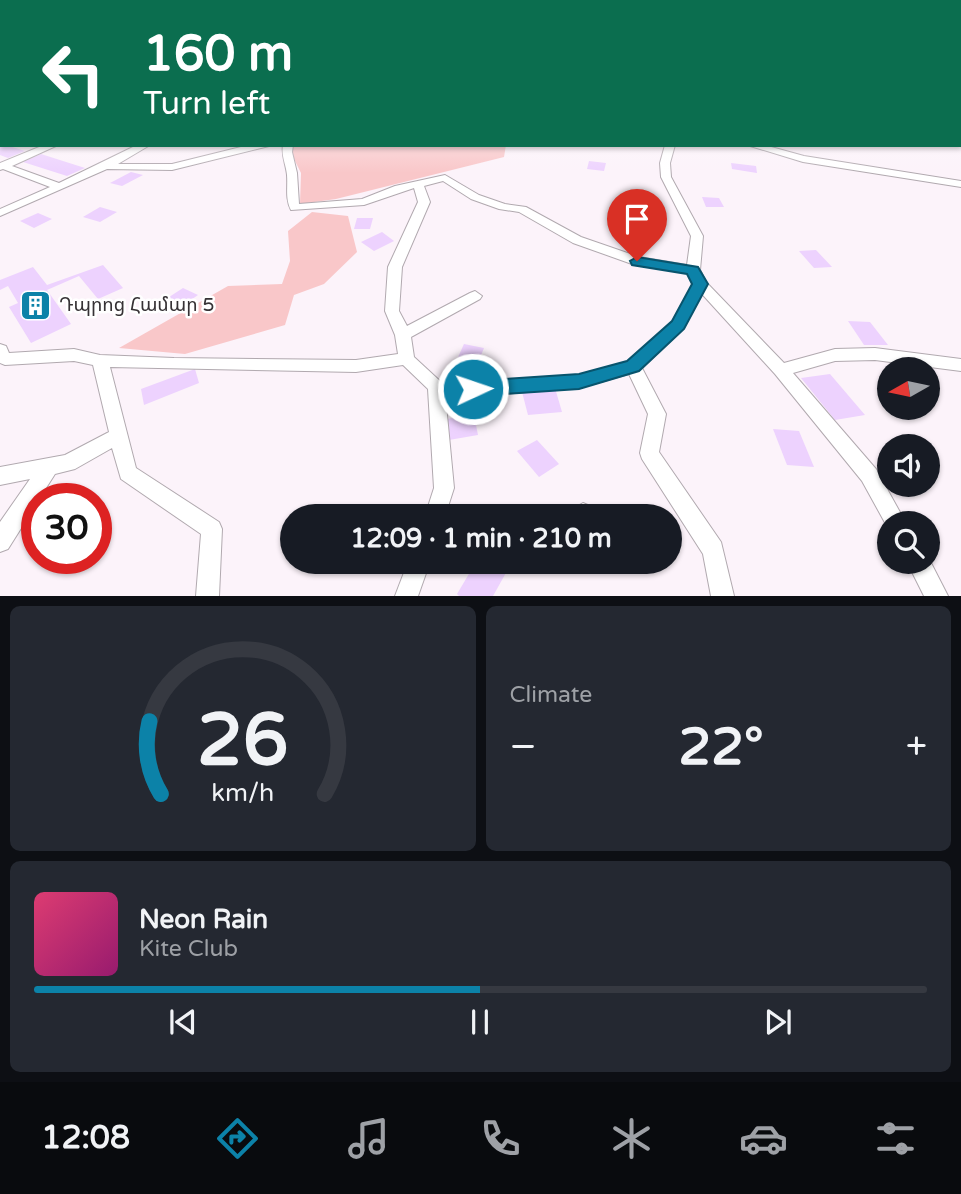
<!DOCTYPE html>
<html lang="en">
<head>
<meta charset="utf-8">
<style>
	:root { --surface:#171b24; --page:#242831; --text:#f1f3f6; --muted:#9ea1a6; --line:#363941; --accent:#0c82a8 }
	body { margin:0; font-family:"Varela Round","Noto Sans Armenian",sans-serif; background:var(--page); color:var(--text); height:100vh; display:flex; flex-direction:column; font-size:26px; white-space:nowrap }
	* { box-sizing:border-box; margin:0 }
	p { font-size:23px; color:var(--muted) }
	.icon { flex:none; width:38px; height:38px; fill:none; stroke:currentColor; stroke-width:2; stroke-linecap:round; stroke-linejoin:round }
	.map { position:relative; height:596px; overflow:hidden }
	.sheet { display:flex; flex-direction:column; gap:10px; padding:10px; background:#0d0f14; flex:1 }
	.sheet>* { flex:none }
	.guide { position:absolute; left:0px; top:0px; width:962px; height:147px; box-shadow:0 2px 5px #0004; background:#0b6e4f; color:#fff; overflow:hidden }
	.needle { width:46px; rotate:261deg }
	.fabs { position:absolute; left:877px; top:357px; display:grid; gap:14px }
	.fabs a { display:grid; place-items:center; width:63px; height:63px; border-radius:50%; background:var(--surface); box-shadow:0 2px 5px #0004; font-size:35px }
	.speed { position:absolute; left:21px; top:483px; display:flex; gap:14px; font-size:35px; font-weight:700; text-align:center }
	.speed>* { display:grid; place-content:center; width:91px; height:91px; border-radius:50%; background:var(--surface); box-shadow:0 2px 5px #0004; line-height:1 }
	.speed .limit { border:10px solid #d22; background:#fff; color:#111 }
	.pin { position:absolute; display:grid; place-items:center; width:60px; height:60px; color:#fff; margin:-72px -30px; border-radius:50% 50% 50% 0; rotate:-45deg; box-shadow:0 0 7px #0007 }
	.pin .icon { rotate:45deg }
	.me { position:absolute; width:77px; margin:-38px; rotate:87deg; stroke-linejoin:round; filter:drop-shadow(0 0 5px #0008) }
	.turn { display:flex; align-items:center; gap:24px; height:147px; padding:0 28px; font-size:32px }
	.turn .icon { width:91px; height:91px; stroke-width:2.5 }
	.turn b { display:block; font-size:49px; line-height:60px }
	.big { font-size:52px; font-weight:700; line-height:1.1 }
	.sheet .tile { flex:1; display:flex; flex-direction:column; justify-content:center; gap:10px; min-width:0; padding:0 24px; border-radius:10px; background:var(--page) }
	.sheet .dial { align-items:center; gap:0 }
	.dial svg { height:182px; overflow:visible; fill:none; stroke:var(--line); stroke-width:7; stroke-linecap:round; text-anchor:middle }
	.dial text { fill:var(--text); stroke:none }
	.song { display:flex; align-items:center; gap:21px }
	.cover { width:84px; height:84px; border-radius:10px; background:linear-gradient(135deg,hsl(340 70% 55%),hsl(320 70% 35%)) }
	.played { height:7px; border-radius:4px; background:linear-gradient(90deg,var(--accent) 50%,var(--line) 50%) }
	.keys { display:flex; justify-content:space-around; direction:ltr }
	.heat { display:flex; justify-content:space-between; align-items:center; font-size:38px; direction:ltr }
	.sheet .tiles { flex:1; display:grid; gap:10px; grid-template-columns:1fr 1fr }
	.tile:last-child { grid-column:span 2 }
	.trip { position:absolute; left:280px; top:504px; width:402px; height:70px; border-radius:35px; background:var(--surface); box-shadow:0 2px 5px #0004; font-weight:700; line-height:70px; text-align:center }
	.menu { display:flex; height:112px; justify-content:space-around; align-items:center; background:#090b0e; color:var(--muted) }
	.menu .icon { width:49px; height:49px }
	.menu .on { color:var(--accent) }
	.menu b { font-size:32px; color:var(--text) }
	.map>svg:first-child { display:block }
</style>
</head>
<body>
<div class="map">
<svg width="961" height="596" viewBox="0 0 961 596">
	<rect width="100%" height="100%" fill="#fcf3fa"/>
	<g fill="#f9c7c9">
		<path d="M292,145H506L504,157L336,199L300,204L301,173L289,149Z"/>
		<path d="M312,212L348,216L357,252L324,284L294,295L285,325L185,354L119,348L228,286L282,284L290,261L288,231Z"/>
	</g>
	<g fill="#edd2fe">
		<path d="M0,145H6L25,151L8,158L0,155Z"/>
		<path d="M41,154L85,168L67,176L23,162Z"/>
		<path d="M589,161L606,163L604,171L587,169Z"/>
		<path d="M731,163L756,166L757,173L732,169Z"/>
		<path d="M131,172L143,175L122,186L110,183Z"/>
		<path d="M702,197L719,198L724,207H706Z"/>
		<path d="M100,207L117,212L100,222L83,217Z"/>
		<path d="M638,211L651,219L635,226L621,217Z"/>
		<path d="M38,213L52,219L34,228L20,221Z"/>
		<path d="M357,218H373L370,229H354Z"/>
		<path d="M382,232L394,241L374,251L361,242Z"/>
		<path d="M816,250L832,267L814,268L799,251Z"/>
		<path d="M103,265L123,288L98,299L79,276L47,290L71,324L31,343L9,307L18,303L8,286L0,290V280L33,267L47,285Z"/>
		<path d="M183,288L198,295L181,307L166,299Z"/>
		<path d="M848,321L870,322L888,345H864Z"/>
		<path d="M464,344L484,348L475,370L454,366Z"/>
		<path d="M453,368L473,372L469,383L448,378Z"/>
		<path d="M195,369L199,383L144,405L141,389Z"/>
		<path d="M830,374L865,415L835,420L801,378Z"/>
		<path d="M555,388L562,412L528,415L522,392Z"/>
		<path d="M474,415L478,435L449,440L446,419Z"/>
		<path d="M773,429L799,431L814,467L787,465Z"/>
		<path d="M537,440L559,464L539,477L517,451Z"/>
		<path d="M476,562H492L507,571L493,596H459L457,594Z"/>
	</g>
	<g fill="none" stroke-linecap="round" stroke-linejoin="round">
		<defs>
			<g id="minor">
				<path d="M0,103H2L0,108Z"/>
				<path d="M44,145H58L12,166L59,183L137,145H150L118,164H172L249,145H273L172,170L107,169L0,216V209L50,187L3,169L0,170V163Z"/>
				<path d="M283,145H293L292,152L297,173L299,204L362,199L395,186L445,175L479,195L505,204L526,207L581,237L639,257L687,265L691,236L661,177L660,163L665,145H675L670,163L671,177L703,236L700,270L706,282L784,363L835,349L875,348L961,359V371L875,360L835,361L793,373L876,469L906,523H889V530L862,481L775,374L702,294L683,329L642,368L666,414L659,452L721,542L734,596H711L703,554L642,459L640,453L648,414L629,374L579,388L489,395L445,394L454,488L445,516H425L434,488L428,389L403,365L356,372L110,367L136,468L219,522L222,529L219,596H196L201,534L121,479L112,448L75,469L55,474L39,499H37V503L8,549L0,552V522L30,479L0,485V467L65,455L109,432L93,365L74,361L5,365L0,363V344L6,346L9,353L74,349L100,355L174,358L356,360L398,354L395,335L385,311L388,267L418,202L414,188L364,205L291,210C285,198 288,188 287,175C286,164 281,156 283,145ZM443,181L471,199L499,209L519,212L573,243L632,264L688,273L693,284L672,322L628,362L579,376L489,381H440L414,357L411,337L480,299L482,296L475,291L470,293L407,326L399,311L402,267L430,202L424,186Z"/>
				<path d="M747,145H764L804,156L961,181V187L803,162Z"/>
				<path d="M583,503L590,506L593,513L592,516H570L573,509Z"/>
				<path d="M928,557L948,596H924L907,562H928Z"/>
				<path d="M408,562H430L418,596H395Z"/>
			</g>
		</defs>
		<use href="#minor" stroke="#b1a9af" stroke-width="2"/>
		<use href="#minor" fill="#fff" fill-rule="evenodd"/>
	</g>
	<linearGradient id="sky" x2="0" y2="1"><stop stop-color="#9bb8ef"/><stop offset="0.52" stop-color="#fefafd"/><stop offset="1" stop-color="#fefafd" stop-opacity="0"/></linearGradient>
	<rect width="961" height="173" fill="url(#sky)"/>
	<path fill="#0c82a8" stroke="#08546d" stroke-width="2" d="M637,257L698,267L708,284L684,329L639,371L579,389L473,396L466,394L463,389L466,383L473,381L579,374L627,361L672,321L692,284L687,274L632,265L630,261Z"/>
	<defs>
		<symbol id="building-square" viewBox="-11 -11 22 22"><rect x="-9" y="-9" width="18" height="18" rx="4" fill="#0c82a8" stroke="#fff"/><path d="M-4-6H4V6H1V3H-1V6H-4ZM-2.5-4.3h1.7v1.8h-1.7ZM.8-4.3h1.7v1.8H.8ZM-2.5-1h1.7V.8h-1.7ZM.8-1h1.7V.8H.8Z" fill="#fff"/></symbol>
	</defs>
	<g fill-rule="evenodd">
		<use href="#building-square" x="18" y="288" width="35" height="35"/>
	</g>
	<g text-anchor="middle" dominant-baseline="central" stroke-width="5" stroke-linejoin="round" paint-order="stroke">
		<g font-size="19" fill="#363235" stroke="#fff" text-anchor="start">
			<text x="59" y="305">Դպրոց Համար 5</text>
		</g>
	</g>
</svg>
<div class="fabs">
<a><svg class="needle" viewBox="-14 -14 28 28"><path d="M0-13l5 13h-10z" fill="#e53935"/><path d="M0 13l5-13h-10z" fill="#9ea1a6"/></svg></a>
<a><svg class="icon" aria-label="sound" viewBox="0 0 24 24"><path d="M4 9h4l5-4v14l-5-4H4zM17 9q2 3 0 6"/></svg></a>
<a><svg class="icon" aria-label="search" viewBox="0 0 24 24"><circle cx="10" cy="10" r="6"/><path d="M15 15l6 6"/></svg></a>
</div>
<div class="speed"><div class="limit">30</div></div>
<div class="pin" style="left:637px;top:261px;background:#d93025"><svg class="icon" aria-label="arrive" viewBox="0 0 24 24"><path d="M6 21V4h12l-3 4 3 4H6"/></svg></div>
<svg class="me" style="left:473px;top:389px" viewBox="-20 -20 40 40"><circle r="17" fill="#0c82a8" stroke="#fff" stroke-width="3"/><path d="M0-11L8 9 0 5-8 9z" fill="#fff"/></svg>
<div class="trip">12:09 · 1 min · 210 m</div>
<div class="guide">
<div class="turn"><svg class="icon" aria-label="left" viewBox="0 0 24 24"><path d="M17 20v-9H6M10 6l-5 5 5 5"/></svg><div><b>160 m</b>Turn left</div></div>
</div>
</div>
<section class="sheet">
<div class="tiles">
<div class="tile dial"><svg viewBox="0 0 100 80">
<path d="M14 69A42 42 0 1 1 86 69"/>
<path d="M14 69A42 42 0 0 1 9 37" stroke="#0c82a8"/>
<text x="50" y="56" font-size="32" font-weight="700">26</text>
<text x="50" y="72" font-size="11">km/h</text>
</svg></div>
<div class="tile"><p>Climate</p>
<div class="heat"><a>−</a><b class="big">22°</b><a>+</a></div>
</div>
<div class="tile">
<div class="song"><i class="cover"></i><div><b>Neon Rain</b><p>Kite Club</p></div></div>
<div class="played"></div>
<div class="keys"><svg class="icon" aria-label="previous" viewBox="0 0 24 24"><path d="M18 5L8 12l10 7zM5 5v14"/></svg><svg class="icon" aria-label="pause" viewBox="0 0 24 24"><path d="M8 5v14M16 5v14"/></svg><svg class="icon" aria-label="next" viewBox="0 0 24 24"><path d="M6 5l10 7-10 7zM19 5v14"/></svg></div>
</div>
</div>
</section>
<nav class="menu">
<b>12:08</b>
<svg class="icon on" aria-label="directions" viewBox="0 0 24 24"><path d="M12 3l9 9-9 9-9-9zM9 14v-3h6M13 9l2 2-2 2"/></svg>
<svg class="icon" aria-label="music" viewBox="0 0 24 24"><path d="M9 18V5l10-2v13"/><circle cx="6" cy="18" r="3"/><circle cx="16" cy="16" r="3"/></svg>
<svg class="icon" aria-label="phone" viewBox="0 0 24 24"><path d="M5 4h4l2 5-3 2q2 4 5 5l2-3 5 2v4C11 20 4 13 5 4z"/></svg>
<svg class="icon" aria-label="climate" viewBox="0 0 24 24"><path d="M12 3v18M4 7l16 10M4 17L20 7"/></svg>
<svg class="icon" aria-label="car" viewBox="0 0 24 24"><path d="M5 17H2v-5l4-1 3-4h7l3 4 3 1v5h-3M9 17h6M6 11h13"/><circle cx="7" cy="17" r="2"/><circle cx="17" cy="17" r="2"/></svg>
<svg class="icon" aria-label="filters" viewBox="0 0 24 24"><path d="M4 7h16M4 17h16"/><circle cx="9" cy="7" r="2"/><circle cx="15" cy="17" r="2"/></svg>
</nav>
</body>
</html>
